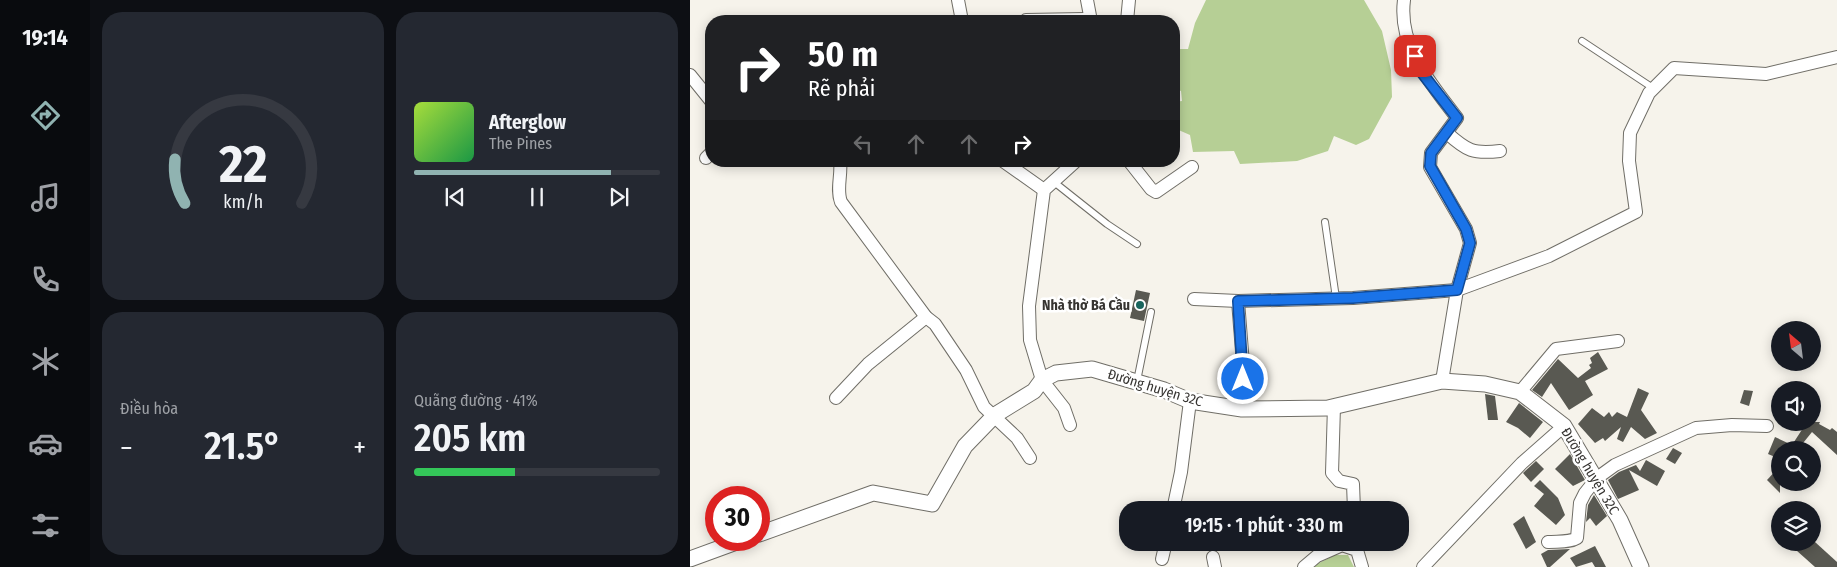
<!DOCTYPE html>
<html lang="vi">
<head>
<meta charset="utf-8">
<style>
	:root { --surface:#171b24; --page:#242831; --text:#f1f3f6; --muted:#9ea1a6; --line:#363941; --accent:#90b3b1 }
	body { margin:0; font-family:"Fira Sans Condensed",sans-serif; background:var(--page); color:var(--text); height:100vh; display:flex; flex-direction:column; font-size:19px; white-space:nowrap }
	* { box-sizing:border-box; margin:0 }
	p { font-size:16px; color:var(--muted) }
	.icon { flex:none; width:28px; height:28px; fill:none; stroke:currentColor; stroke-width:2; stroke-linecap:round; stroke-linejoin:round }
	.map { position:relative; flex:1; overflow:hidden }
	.sheet { display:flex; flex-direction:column; gap:12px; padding:12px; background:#0d0f14; width:600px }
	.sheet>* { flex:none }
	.guide { position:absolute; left:15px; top:15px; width:475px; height:152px; border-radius:20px; box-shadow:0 2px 12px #0003; background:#202124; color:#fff; overflow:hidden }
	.needle { width:32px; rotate:332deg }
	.tools { position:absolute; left:1081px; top:321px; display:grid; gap:10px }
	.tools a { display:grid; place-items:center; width:50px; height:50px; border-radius:50%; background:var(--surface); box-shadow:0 2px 12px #0003; font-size:25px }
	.speed { position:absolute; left:15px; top:486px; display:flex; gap:10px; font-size:25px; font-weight:700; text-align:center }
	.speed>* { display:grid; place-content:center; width:65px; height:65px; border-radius:50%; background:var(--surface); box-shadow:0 2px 12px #0003; line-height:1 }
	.speed .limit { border:8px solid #d22; background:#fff; color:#111 }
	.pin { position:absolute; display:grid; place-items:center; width:42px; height:42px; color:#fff; margin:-21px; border-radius:10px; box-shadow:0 2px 8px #0006 }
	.me { position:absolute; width:55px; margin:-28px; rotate:0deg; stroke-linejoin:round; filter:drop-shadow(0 0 4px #0008) }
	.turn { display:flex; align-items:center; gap:18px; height:105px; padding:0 20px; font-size:22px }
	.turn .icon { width:65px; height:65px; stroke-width:2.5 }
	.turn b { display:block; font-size:35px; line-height:42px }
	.lanes { display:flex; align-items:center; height:48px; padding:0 20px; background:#0003; justify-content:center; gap:25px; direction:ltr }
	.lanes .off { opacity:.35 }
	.big { font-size:38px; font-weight:600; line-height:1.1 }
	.sheet .tile { flex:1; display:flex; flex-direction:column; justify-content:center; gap:8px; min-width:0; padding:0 18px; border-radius:20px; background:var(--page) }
	.sheet .dial { align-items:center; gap:0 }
	.dial svg { height:130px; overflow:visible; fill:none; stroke:var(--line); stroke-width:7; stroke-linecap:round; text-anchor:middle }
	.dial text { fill:var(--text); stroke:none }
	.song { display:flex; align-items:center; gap:15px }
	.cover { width:60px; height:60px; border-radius:8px; background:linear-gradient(135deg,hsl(80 70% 55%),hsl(140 70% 35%)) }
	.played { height:5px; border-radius:2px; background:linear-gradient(90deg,var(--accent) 80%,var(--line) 80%) }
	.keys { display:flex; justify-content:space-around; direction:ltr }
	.heat { display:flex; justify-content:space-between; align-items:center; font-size:28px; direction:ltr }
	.charge { height:8px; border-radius:4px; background:linear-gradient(90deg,#34c759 41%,var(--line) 0) }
	.sheet .tiles { flex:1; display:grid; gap:12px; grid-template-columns:repeat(2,1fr) }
	.trip { position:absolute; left:429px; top:501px; width:290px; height:50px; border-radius:20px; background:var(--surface); box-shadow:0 2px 12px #0003; font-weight:600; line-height:50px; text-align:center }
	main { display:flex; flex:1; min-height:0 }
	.tab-bar { display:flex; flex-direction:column; width:90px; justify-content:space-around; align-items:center; background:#090b0e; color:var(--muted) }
	.tab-bar .icon { width:35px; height:35px }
	.tab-bar .active { color:var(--accent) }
	.tab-bar b { font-size:22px; color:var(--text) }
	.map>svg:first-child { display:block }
</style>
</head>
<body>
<main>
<nav class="tab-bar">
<b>19:14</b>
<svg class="icon active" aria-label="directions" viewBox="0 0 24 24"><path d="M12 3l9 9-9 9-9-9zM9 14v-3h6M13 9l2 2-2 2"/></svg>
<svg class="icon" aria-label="music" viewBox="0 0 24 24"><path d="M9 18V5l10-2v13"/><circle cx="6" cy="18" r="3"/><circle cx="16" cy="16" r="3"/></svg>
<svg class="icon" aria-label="phone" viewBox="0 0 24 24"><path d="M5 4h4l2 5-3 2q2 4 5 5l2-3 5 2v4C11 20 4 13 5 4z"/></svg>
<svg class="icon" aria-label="climate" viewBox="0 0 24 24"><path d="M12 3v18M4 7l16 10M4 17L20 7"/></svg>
<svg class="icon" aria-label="car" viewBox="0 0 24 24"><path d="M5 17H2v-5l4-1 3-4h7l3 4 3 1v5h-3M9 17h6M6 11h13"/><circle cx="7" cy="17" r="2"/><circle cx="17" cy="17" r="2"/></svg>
<svg class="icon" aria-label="filters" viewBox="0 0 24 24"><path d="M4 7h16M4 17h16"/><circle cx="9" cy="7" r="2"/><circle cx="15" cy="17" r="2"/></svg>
</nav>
<section class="sheet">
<div class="tiles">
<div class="tile dial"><svg viewBox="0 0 100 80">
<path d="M14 69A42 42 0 1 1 86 69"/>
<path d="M14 69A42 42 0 0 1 8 42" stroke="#90b3b1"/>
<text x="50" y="56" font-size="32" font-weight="700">22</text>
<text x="50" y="72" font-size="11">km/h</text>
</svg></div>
<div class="tile">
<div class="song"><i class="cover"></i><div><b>Afterglow</b><p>The Pines</p></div></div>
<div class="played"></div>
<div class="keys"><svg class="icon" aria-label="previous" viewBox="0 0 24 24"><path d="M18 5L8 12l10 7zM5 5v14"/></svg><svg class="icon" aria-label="pause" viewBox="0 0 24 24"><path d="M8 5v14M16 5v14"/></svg><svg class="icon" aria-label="next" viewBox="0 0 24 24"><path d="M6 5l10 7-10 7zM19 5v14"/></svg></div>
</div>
<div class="tile"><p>Điều hòa</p>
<div class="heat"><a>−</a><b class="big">21.5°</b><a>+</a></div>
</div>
<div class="tile"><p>Quãng đường · 41%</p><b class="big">205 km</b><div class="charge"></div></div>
</div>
</section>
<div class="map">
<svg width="1147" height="567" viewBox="0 0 1147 567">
	<rect width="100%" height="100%" fill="#f6f3eb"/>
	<g fill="#b6cf95">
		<path d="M516,0H674L692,31L701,70L702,97L679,139L666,145L644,136L638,151L607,161L550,164L544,151L503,152L500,135L484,128V102L492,101L491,91L484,89V49H498L505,23Z"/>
		<path d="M645,555H658L664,567H621Z"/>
	</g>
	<g fill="#595952">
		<path d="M446,290L460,293L454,321L440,318Z"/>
		<path d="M908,352L918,369L895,381L903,395L879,410L861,383L852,397L842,390L868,359L888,378L901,368L899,365L902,363L900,358Z"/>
		<path d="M948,388L959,393L951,410L967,433L955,439L941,427L933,442L927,439L931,427L915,441L913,438L905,443L888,424L902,408L914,417L919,412L922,417L927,412L937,417Z"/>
		<path d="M1054,390L1063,391L1059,406L1050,403Z"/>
		<path d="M795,394L805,396L808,420H798Z"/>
		<path d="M829,403L853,422L840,438L828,428L816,422Z"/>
		<path d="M1112,422H1130L1129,424L1140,430L1142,428L1147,432V455L1122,432L1109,448L1114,450H1090V459L1078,454L1085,437L1102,445L1115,425Z"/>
		<path d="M983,448L992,453L985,464L976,459Z"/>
		<path d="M880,454L895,480L883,486L865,469Z"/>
		<path d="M956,460L975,471L967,486L939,470L949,490L928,499L918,480L929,472L946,465L950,471Z"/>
		<path d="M846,461L854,469L841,482L833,473Z"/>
		<path d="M1090,466V493L1077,480Z"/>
		<path d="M850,480L868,498L875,515L866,525L844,506L854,494L844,486Z"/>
		<path d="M904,495L917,516L906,526L900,518L896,522L898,505Z"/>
		<path d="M834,516L846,542L836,549L823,524Z"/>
		<path d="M1097,542H1125L1147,562V567H1125Z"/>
		<path d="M905,546L916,567H905L902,562L886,567L880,558Z"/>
		<path d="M880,549L860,567H857L851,554L858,550Z"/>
	</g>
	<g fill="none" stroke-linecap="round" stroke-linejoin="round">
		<defs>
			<g id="service">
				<path d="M892,41L963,88"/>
				<path d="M364,182L417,224L447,244"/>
				<path d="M635,222L646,298"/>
				<path d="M447,381L461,312"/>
			</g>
			<g id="minor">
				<path d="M268,0L272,21"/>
				<path d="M397,0L401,21"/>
				<path d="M714,0C708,47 740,82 767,118L741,153L740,167L776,229L780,243L767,290L752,381"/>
				<path d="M336,20L395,19L402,21"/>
				<path d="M437,21L439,0"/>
				<path d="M0,75L21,101"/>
				<path d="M757,133C777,151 783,154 810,151"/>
				<path d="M16,158L21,153"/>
				<path d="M150,161C152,175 146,189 151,202L236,317L245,324L276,370L294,407L327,438L340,458"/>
				<path d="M313,161L354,190"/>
				<path d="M439,161L461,189L466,192L502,167"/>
				<path d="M504,299L548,301L663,298L767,290L859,256L946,212L939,161L940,133L959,93L984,68L1076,74L1147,57"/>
				<path d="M548,301L553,364L552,409"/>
				<path d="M830,392L866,349L928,341"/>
				<path d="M146,398L178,364L236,317"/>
				<path d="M644,406L642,473L649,481L663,484L664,510"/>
				<path d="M380,425L374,408L352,380L340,340L339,306L354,190L386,161"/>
				<path d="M483,510L491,472L500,401"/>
				<path d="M858,542C867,541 879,543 887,538L890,503L895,493L907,478L925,465L1006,428L1042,425L1077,426"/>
				<path d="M523,557L525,567"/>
				<path d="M472,559L476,542"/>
				<path d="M614,567L627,556L652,545L667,550L672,567"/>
				<path d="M733,567L832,463L874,426"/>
			</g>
			<g id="tertiary">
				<path d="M69,534L183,493L242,504L275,446L305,415L344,391L352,380L366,373L402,369L474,390L500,401L552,409L638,408L752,381L795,384L830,392L874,426L930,520L951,567"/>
				<path d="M0,559L52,540"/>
			</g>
		</defs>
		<use href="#service" stroke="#706e67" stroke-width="8"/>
		<use href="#minor" stroke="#706e67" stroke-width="14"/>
		<use href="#tertiary" stroke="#706e67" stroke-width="17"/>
		<use href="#service" stroke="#fff" stroke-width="6"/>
		<use href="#minor" stroke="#fff" stroke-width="12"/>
		<use href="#tertiary" stroke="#fff" stroke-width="15"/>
	</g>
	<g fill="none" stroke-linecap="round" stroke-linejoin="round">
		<defs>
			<path id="route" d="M553,379L548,301L663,298L767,290L780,243L776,229L740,166L741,153L767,118L732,73L725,56"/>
		</defs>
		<use href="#route" stroke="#114b97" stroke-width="12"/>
		<use href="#route" stroke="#1a73e8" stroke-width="9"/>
	</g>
	<circle fill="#19645c" stroke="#fff" stroke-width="2" cx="450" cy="305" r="5"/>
	<g text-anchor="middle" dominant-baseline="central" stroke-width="5" stroke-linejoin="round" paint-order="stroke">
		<g font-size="14" font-weight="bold" fill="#363431" stroke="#fff" text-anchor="end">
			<text x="440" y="305">Nhà thờ Bá Cầu</text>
		</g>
		<g font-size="14" fill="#363431" stroke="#fff">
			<text transform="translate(465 388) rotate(17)">Đường huyện 32C</text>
			<text transform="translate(900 471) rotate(59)">Đường huyện 32C</text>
		</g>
	</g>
</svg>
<div class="tools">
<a><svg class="needle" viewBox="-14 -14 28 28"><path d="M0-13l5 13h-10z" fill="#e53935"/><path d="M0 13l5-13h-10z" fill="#9ea1a6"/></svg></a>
<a><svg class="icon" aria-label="sound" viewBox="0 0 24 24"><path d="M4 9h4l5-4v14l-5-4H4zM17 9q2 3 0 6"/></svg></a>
<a><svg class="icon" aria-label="search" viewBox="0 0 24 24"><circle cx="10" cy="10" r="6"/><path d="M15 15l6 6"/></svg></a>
<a><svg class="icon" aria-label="layers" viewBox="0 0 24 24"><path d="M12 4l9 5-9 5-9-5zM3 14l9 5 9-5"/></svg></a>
</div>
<div class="speed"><div class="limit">30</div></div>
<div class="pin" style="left:725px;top:56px;background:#d93025"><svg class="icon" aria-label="arrive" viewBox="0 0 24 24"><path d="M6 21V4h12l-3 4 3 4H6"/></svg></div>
<svg class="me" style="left:553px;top:379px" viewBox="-20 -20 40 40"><circle r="17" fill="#1a73e8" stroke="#fff" stroke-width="3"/><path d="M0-11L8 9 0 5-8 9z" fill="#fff"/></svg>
<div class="trip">19:15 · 1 phút · 330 m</div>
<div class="guide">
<div class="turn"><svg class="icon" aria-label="right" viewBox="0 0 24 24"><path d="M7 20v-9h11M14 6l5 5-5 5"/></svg><div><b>50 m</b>Rẽ phải</div></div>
<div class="lanes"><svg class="icon off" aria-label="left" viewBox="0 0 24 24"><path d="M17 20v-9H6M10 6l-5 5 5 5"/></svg><svg class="icon off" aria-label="ahead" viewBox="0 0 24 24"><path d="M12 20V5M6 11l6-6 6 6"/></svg><svg class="icon off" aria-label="ahead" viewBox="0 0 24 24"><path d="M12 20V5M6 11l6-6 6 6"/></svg><svg class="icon" aria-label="right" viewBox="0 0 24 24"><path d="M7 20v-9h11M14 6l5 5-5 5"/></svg></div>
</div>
</div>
</main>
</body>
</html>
